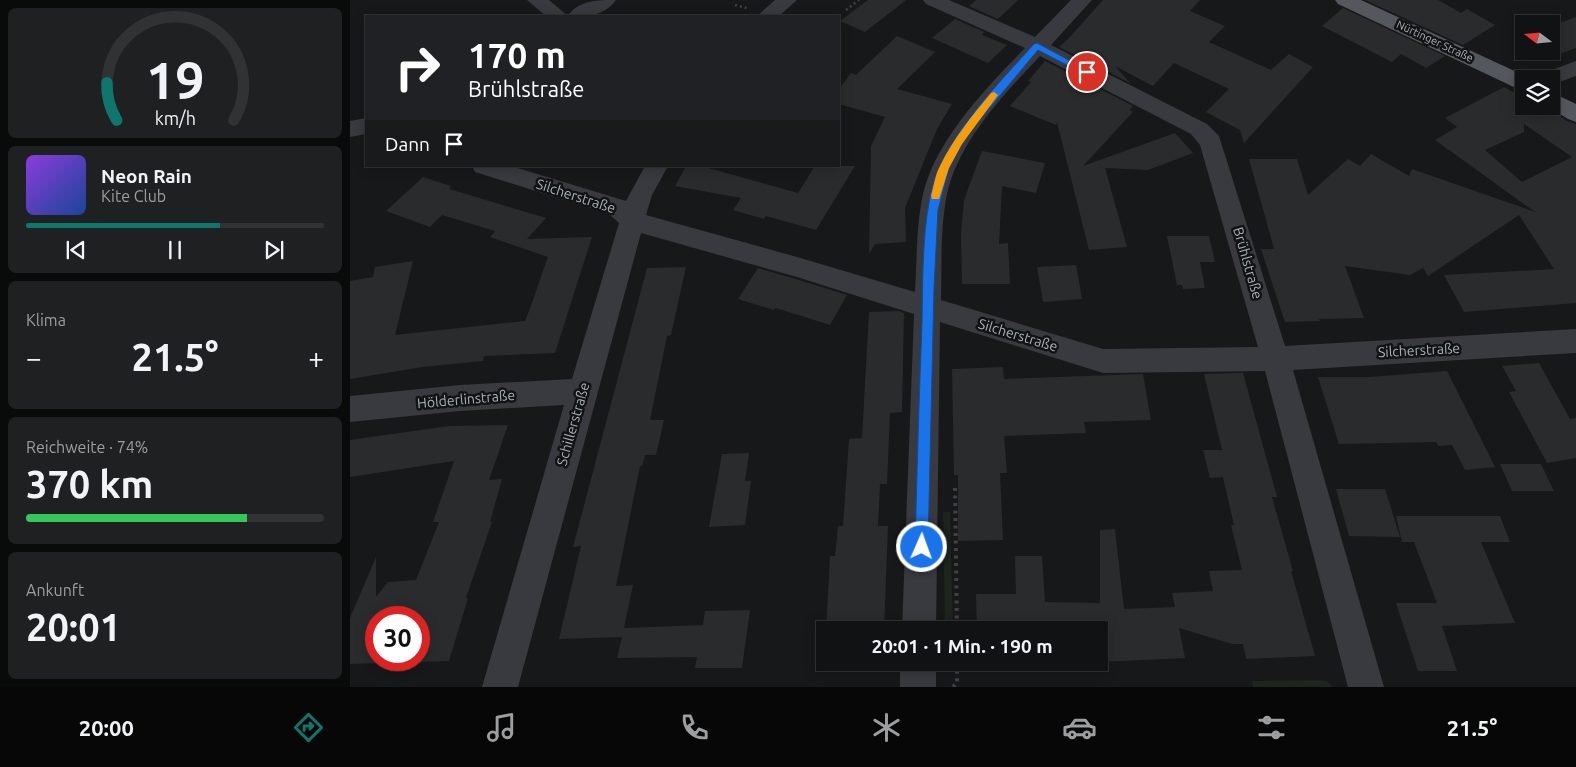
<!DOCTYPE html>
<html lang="de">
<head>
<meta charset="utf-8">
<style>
	:root { --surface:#111213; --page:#1e2021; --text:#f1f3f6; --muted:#9c9ea0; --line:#303233; --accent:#0f766e }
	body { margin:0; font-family:Ubuntu,sans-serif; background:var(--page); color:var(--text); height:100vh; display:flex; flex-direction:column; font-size:19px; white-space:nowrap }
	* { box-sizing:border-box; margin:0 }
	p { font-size:16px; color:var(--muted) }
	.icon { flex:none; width:28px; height:28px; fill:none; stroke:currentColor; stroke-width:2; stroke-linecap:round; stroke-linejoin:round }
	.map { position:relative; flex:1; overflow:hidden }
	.details { display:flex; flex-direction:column; gap:8px; padding:8px; background:#090a0a; width:350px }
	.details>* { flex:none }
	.hud { position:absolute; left:15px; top:15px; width:475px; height:152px; border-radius:0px; box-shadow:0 2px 12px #0003,0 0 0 1px var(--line); background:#202124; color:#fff; overflow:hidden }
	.needle { width:32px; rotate:286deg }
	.controls { position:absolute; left:1165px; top:15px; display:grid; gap:10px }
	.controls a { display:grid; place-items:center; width:45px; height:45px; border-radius:0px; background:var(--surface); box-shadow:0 2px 12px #0003,0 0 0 1px var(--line); font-size:25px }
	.speed { position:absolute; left:15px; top:606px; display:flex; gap:10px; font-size:25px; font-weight:700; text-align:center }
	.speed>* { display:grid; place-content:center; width:65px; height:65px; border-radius:50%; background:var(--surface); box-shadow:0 2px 12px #0003,0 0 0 1px var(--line); line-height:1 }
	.speed .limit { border:8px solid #d22; background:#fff; color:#111 }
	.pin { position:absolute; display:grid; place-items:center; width:42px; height:42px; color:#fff; margin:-21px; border:2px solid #fff; border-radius:50%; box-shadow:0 1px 5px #0007 }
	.me { position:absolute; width:55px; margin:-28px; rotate:2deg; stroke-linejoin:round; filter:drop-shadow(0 0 4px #0008) }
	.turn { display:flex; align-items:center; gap:18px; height:105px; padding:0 20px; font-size:22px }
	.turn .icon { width:65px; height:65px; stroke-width:2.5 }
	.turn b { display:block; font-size:35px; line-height:42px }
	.then { display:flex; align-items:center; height:48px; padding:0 20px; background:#0003; gap:10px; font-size:19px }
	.big { font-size:38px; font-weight:700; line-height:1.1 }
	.details .tile { flex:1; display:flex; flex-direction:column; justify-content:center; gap:8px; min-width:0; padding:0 18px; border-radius:8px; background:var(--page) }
	.details .dial { align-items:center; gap:0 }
	.dial svg { height:130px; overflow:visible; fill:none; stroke:var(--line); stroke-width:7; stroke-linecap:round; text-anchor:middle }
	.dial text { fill:var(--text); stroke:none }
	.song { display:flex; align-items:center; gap:15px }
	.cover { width:60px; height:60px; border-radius:8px; background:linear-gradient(135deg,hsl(270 70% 55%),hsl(220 70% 35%)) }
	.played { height:5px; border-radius:2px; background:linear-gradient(90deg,var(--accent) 65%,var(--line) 65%) }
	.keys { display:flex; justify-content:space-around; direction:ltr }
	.heat { display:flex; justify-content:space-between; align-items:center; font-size:28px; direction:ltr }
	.charge { height:8px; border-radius:4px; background:linear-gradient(90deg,#34c759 74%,var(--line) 0) }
	.trip { position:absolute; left:466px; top:621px; width:292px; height:50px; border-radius:0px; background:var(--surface); box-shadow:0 2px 12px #0003,0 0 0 1px var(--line); font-weight:700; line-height:50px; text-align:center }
	.tabs { display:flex; height:80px; justify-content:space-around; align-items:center; background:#070708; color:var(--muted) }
	.tabs .icon { width:35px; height:35px }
	.tabs .on { color:var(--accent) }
	.tabs b { font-size:22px; color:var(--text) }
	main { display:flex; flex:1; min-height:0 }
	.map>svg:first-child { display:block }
</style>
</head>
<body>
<main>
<section class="details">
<div class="tile dial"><svg viewBox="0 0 100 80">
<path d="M14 69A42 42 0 1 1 86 69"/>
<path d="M14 69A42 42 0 0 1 8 46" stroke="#0f766e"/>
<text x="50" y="56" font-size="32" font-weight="700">19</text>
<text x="50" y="72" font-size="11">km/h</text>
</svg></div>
<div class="tile">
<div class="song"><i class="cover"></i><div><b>Neon Rain</b><p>Kite Club</p></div></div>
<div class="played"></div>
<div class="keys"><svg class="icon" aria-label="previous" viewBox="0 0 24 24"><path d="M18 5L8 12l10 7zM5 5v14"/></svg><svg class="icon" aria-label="pause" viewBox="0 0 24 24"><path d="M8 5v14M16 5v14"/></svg><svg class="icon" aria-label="next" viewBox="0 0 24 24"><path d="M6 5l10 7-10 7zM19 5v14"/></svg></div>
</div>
<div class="tile"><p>Klima</p>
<div class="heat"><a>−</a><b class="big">21.5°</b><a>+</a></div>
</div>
<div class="tile"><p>Reichweite · 74%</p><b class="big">370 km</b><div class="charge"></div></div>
<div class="tile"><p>Ankunft</p><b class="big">20:01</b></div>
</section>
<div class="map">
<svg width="1226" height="687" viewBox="0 0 1226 687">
	<rect width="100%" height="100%" fill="#171819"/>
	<g fill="#1d251d">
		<path d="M593,512H600L603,630H595Z"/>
		<path d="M965,680L977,681L982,685L981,687H903L902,681Z"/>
	</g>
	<g fill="#2a2b2d" fill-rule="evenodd">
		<path d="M518,0H556L515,32L490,21Z"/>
		<path d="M626,0H668L648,19L619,6Z"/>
		<path d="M753,0H850L840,11L875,26L859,42L921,70L939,54L963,67L894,143L890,130L856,112L879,89L824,63L803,86L765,66L780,83L709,47L719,38Z"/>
		<path d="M1015,0H1088L1111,13L1117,9L1145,25L1113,45Z"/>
		<path d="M993,8L1095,56L1076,68L1051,54L1042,62L972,26Z"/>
		<path d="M1226,17V48L1196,59L1185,51H1201V26Z"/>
		<path d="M605,19L634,32L632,35L657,45L638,63L582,38Z"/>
		<path d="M547,36L585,52L547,89L602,104L587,129L555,208L556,242L525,244L519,254L521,146L535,117L489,104V89L501,73L506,75Z"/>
		<path d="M695,61L783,106L780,110L783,112L733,166L825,133L843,153L798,170L755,168L777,247L739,250L707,122L706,125L660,106L681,82L678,81Z"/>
		<path d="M1154,87L1174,98V116L1195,106L1217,121L1226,124V303L1114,312L1094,275L1204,269L1169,215L1078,276L1073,268L1060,275L995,266L1014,318L969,319L970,321L935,322L911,249H924L899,159H947L958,195L998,159L1010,166L1021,154L1059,176L1062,169L1185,212L1085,140L1107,127L1095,118ZM1174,124L1222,157L1172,182L1135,150L1174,132Z"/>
		<path d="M632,151L695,163L686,193L652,186L649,244L658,243L660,284H612L611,233L614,200Z"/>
		<path d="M336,166H351L448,193L465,166H505L466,230L416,216L414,219L383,210L391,198L325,186Z"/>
		<path d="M73,177L101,186L99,189L196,218L177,239L242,237L205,353L134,356L133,361L72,367L0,379V281L23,277L25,267L63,261L45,335L175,321L179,311L198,257L140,237L145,231L92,215L80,227L36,211Z"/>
		<path d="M817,236H859L865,262H850L855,288L833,289L832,285H827Z"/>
		<path d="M726,265L732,299L693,302L687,267Z"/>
		<path d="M336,267L321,335L317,336L300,420H314L306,455H295L292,466H290L266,586L283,585L274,628L353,625L355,611L400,610L392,668H345L347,657L267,658L272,637L209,639L231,546L223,547L297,268Z"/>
		<path d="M408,268L462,284L497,295L480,325L426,308L424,310L388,299Z"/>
		<path d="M549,311L554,313L552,412L540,413L537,484H530L528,526H538L534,630H476L480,556H485L488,526H493L499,439L512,438L519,312Z"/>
		<path d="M1189,363L1220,419L1226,418V458L1197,463L1159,392L1166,391L1152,366Z"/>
		<path d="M653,367L654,379L793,374L801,420L734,422L736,433L654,436L657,473H650L653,540L608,541V475H604L602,369Z"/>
		<path d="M1097,371L1145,467L1115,470L1102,445L1088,446L1086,442L989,444L968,377H1020Z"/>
		<path d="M893,373L927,497H922L943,571H941L965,656L896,659L893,644H882L829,628L835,658L750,662V630H627L626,594H666L665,556H692L695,602L750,603V530L765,529L774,609L825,607L822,593L863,591L859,571L892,570L881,525H884L873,477L860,478L853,450H872L854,374Z"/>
		<path d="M158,425L139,480L152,479L140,522H142L116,598H118L99,661L69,662V618H26V663L0,664V618L26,557V597L38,582L66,580L89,522H83L104,461L0,477V440L99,426Z"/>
		<path d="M399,453L395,481H401L395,525L359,527L372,454Z"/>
		<path d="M1150,464H1191L1204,491H1162Z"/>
		<path d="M986,489H1035L1050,537L999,536Z"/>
		<path d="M1046,516H1150L1160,542H1131L1165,623L1092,626L1107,671H1068L1046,603H1087L1064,542H1052Z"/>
		<path d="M475,641V662H533V669L473,671Z"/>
	</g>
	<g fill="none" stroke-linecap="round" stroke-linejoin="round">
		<g stroke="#3e4246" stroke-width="2.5" stroke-dasharray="2 3" stroke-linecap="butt">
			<path d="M385,5L397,8"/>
			<path d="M496,10L509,0"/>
		</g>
		<g stroke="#3e4246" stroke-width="4" stroke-dasharray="3 4.5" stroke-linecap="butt">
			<path d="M605,488L607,630"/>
			<path d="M603,687L607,683V662"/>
		</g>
		<g fill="#383a3f" fill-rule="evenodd">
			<path d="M177,0H199L218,16C228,0 249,0 266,0C251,22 219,16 196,16Z"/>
			<path d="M425,0H447L429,16H407Z"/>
			<path d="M573,0H599L685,37L721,0H742L701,45L857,124L869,136L935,346L1226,329V353L943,370L1034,687H998L915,371L753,373L590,322L586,630H552L564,314L447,277L291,233L168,687H132L214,405L110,411L0,422V396L110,385L222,379L269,223L259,214L125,172L122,166H161L276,201L295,166H318L302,195L296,215L447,257L565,292C567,260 566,226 573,194C586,139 637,87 675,48L576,4ZM690,56L841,134L850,145L908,347L753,349L591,300C592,265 590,228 597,194C608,142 655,93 690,56Z"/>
			<path d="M1226,61V76L1201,85V79H1188L1191,74Z"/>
			<path d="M16,118V134L0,137V121Z"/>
			<rect x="550" y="662" width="36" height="25"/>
		</g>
		<g fill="#54585e" fill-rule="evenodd">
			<path d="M985,0H1011L1182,79H1174V90L1166,88L988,4Z"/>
			<path d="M1201,92L1226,104V122L1218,119L1197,106H1201Z"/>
		</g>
	</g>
	<path fill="#1a73e8" stroke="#114b97" d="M687,43L741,72L740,74H734L688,50L617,135L599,168L588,210L584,288L578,547L576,551L572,553L567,551L565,547C567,472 569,398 572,323C573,280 571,205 590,166C612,120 650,82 684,44Z"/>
	<path fill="#f59e0b" d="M644,92L648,95L612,144L599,168L589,199H582L581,196C584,186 585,175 590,166C603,139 622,116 641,93Z"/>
	<g text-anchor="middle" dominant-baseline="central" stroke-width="5" stroke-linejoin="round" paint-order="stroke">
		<g font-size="11" fill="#a9b1ba" stroke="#121314">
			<text transform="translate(1085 41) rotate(25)">Nürtinger Straße</text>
		</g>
		<g font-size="14" fill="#a9b1ba" stroke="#121314">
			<text transform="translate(226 196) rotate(18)">Silcherstraße</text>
			<text transform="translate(898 263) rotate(74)">Brühlstraße</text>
			<text transform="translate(668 335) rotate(17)">Silcherstraße</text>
			<text transform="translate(1069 350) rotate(-3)">Silcherstraße</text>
			<text transform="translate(116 399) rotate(-5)">Hölderlinstraße</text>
			<text transform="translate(223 424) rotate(-74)">Schillerstraße</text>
		</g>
	</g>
</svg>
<div class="controls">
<a><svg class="needle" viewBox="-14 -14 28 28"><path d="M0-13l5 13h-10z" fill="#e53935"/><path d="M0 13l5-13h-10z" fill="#9c9ea0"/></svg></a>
<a><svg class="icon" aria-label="layers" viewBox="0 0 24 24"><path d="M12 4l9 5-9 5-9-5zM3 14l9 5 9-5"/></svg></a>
</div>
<div class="speed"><div class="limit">30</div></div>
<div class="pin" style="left:737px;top:72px;background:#d93025"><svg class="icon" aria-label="arrive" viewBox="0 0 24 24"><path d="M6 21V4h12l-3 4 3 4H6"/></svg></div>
<svg class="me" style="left:572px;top:547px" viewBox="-20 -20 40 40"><circle r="17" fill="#1a73e8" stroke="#fff" stroke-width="3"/><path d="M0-11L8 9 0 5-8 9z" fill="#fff"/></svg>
<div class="trip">20:01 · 1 Min. · 190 m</div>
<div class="hud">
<div class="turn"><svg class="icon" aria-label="right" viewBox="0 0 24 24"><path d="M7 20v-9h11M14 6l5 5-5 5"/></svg><div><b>170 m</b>Brühlstraße</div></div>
<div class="then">Dann<svg class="icon" aria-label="arrive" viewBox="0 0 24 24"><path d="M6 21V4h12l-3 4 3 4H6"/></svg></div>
</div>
</div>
</main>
<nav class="tabs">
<b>20:00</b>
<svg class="icon on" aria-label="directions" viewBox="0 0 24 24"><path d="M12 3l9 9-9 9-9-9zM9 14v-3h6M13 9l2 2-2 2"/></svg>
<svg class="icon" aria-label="music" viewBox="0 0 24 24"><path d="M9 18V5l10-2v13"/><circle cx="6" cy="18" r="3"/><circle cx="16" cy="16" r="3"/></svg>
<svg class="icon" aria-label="phone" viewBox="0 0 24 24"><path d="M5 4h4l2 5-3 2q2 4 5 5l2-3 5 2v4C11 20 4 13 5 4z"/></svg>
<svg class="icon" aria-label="climate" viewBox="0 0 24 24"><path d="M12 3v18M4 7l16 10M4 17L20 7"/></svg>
<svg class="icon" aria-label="car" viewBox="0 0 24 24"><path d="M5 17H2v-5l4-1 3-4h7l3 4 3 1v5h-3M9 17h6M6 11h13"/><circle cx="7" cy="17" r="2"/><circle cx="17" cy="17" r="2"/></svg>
<svg class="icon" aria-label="filters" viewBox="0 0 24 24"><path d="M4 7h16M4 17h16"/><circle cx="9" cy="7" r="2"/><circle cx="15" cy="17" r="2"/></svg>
<b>21.5°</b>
</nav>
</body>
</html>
